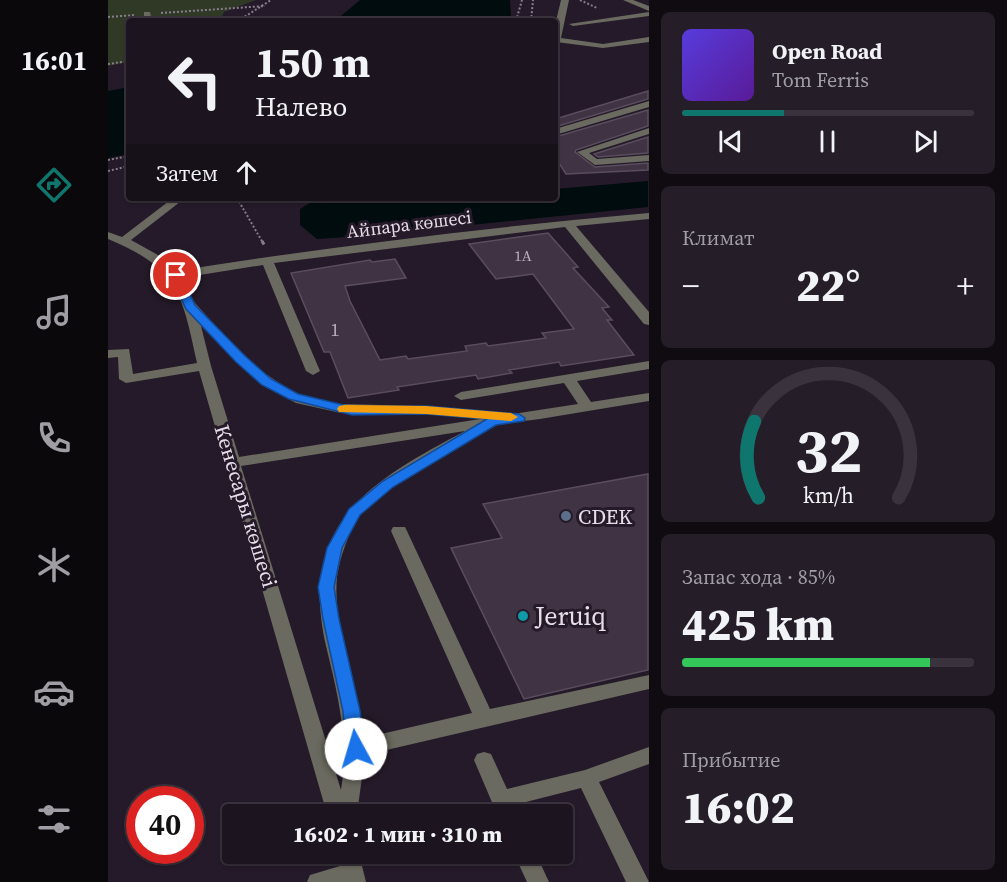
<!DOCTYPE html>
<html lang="ru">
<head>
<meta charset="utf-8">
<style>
	:root { --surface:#1c141f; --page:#251d28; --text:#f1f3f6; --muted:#a09ea4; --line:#3a333d; --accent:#0f766e }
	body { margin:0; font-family:"Source Serif 4",serif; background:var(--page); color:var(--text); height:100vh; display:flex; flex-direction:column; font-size:22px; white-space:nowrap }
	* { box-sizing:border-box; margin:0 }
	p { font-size:20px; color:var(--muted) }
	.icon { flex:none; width:33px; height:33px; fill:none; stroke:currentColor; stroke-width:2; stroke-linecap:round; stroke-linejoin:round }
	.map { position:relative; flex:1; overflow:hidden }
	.side { display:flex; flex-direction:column; gap:12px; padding:12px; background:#0f0b11; width:358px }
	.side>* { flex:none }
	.guide { position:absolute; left:18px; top:18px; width:432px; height:183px; border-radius:6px; box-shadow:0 2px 4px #0004,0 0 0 2px var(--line); background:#1c141f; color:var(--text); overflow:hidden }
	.speed { position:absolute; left:18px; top:786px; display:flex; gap:12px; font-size:30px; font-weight:700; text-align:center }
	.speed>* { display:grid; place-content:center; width:78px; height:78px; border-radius:50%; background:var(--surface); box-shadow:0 2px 4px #0004,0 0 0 2px var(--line); line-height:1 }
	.speed .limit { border:9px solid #d22; background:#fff; color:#111 }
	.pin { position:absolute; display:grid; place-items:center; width:51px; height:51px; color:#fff; margin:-26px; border:3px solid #fff; border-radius:50%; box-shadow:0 2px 6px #0007 }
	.me { position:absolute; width:66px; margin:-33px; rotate:354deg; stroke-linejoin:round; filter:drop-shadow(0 0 4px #0008) }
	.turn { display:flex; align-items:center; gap:21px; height:126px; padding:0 30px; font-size:27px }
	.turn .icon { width:78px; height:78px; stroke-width:2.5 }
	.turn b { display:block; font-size:42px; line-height:51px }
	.then { display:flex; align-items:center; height:57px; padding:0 30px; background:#0003; gap:12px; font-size:22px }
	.big { font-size:45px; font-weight:800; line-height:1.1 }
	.side .widget { flex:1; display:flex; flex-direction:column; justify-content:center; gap:9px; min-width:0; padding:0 21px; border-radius:9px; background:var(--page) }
	.side .dial { align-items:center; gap:0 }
	.dial svg { height:156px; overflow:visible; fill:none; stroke:var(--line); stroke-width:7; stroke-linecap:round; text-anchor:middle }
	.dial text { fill:var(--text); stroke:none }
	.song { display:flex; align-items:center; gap:18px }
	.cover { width:72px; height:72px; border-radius:9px; background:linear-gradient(135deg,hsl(250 70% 55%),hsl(270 70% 35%)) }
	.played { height:6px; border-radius:3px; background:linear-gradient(90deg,var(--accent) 35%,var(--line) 35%) }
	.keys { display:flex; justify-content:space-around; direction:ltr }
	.heat { display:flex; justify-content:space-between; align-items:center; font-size:33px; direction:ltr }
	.charge { height:9px; border-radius:4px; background:linear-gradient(90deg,#34c759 85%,var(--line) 0) }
	.trip { position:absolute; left:114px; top:804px; width:351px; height:60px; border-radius:6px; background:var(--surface); box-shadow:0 2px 4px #0004,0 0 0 2px var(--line); font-weight:800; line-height:60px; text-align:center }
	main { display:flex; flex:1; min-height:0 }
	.tabs { display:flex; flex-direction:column; width:108px; justify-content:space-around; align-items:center; background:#0b080c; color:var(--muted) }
	.tabs .icon { width:42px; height:42px }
	.tabs .on { color:var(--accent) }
	.tabs b { font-size:27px; color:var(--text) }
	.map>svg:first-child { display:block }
</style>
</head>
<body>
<main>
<nav class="tabs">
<b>16:01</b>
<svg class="icon on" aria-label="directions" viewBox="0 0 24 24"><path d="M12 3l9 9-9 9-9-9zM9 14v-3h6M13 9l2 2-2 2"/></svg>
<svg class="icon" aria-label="music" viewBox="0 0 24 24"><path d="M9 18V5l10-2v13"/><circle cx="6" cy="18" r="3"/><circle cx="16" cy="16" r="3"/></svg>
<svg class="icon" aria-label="phone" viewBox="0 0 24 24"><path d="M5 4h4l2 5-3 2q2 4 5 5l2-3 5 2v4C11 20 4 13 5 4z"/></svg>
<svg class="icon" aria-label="climate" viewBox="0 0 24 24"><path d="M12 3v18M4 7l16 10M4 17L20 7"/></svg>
<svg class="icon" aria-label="car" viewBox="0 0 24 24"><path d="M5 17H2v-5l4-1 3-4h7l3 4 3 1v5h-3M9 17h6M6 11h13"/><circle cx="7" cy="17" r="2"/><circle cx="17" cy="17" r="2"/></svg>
<svg class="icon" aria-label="filters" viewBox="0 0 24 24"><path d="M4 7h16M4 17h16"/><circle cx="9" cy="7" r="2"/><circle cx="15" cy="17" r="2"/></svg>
</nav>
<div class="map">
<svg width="541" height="882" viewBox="0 0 541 882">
	<rect width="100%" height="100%" fill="#251a29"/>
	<path fill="#2f3926" d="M0,0H148L116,12L112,21H21V62L0,66Z"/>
	<g fill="#000c0e">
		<path d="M252,0H402L403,19L227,21Z"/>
		<path d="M21,87V154L0,158V91Z"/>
		<path d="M540,181V207L254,236L209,239L192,225V209L205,201L204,198H447V189Z"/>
	</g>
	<g fill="#403444" stroke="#5a4d5e" stroke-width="1.5">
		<path d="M540,91V99L447,127V119Z"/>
		<path d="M540,110V126L468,150L467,152L487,167L540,163V170L458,174L447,157V137Z"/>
		<path d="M540,137V153L490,157L486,154Z"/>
		<path d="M440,233L470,267L465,268L501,307L494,308L504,320H499L526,355L453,366L451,362L401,370L404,373L370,379L368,375L289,387L291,390L240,398L222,352H216L183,273L262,260L264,262L287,259L298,278L237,286L242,301L272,360L298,356L300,359L359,351L357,346L378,343L380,346L438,338L434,333L466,329L425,274L388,279L361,244Z"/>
		<path d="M540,474V670L416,699L343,548L394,538L375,504Z"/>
	</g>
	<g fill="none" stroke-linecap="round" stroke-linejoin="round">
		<g stroke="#887e8b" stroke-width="2" stroke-dasharray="2 2" stroke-linecap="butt">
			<path d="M472,0L489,8"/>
			<path d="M53,13L157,6"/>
			<path d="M0,17L27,15"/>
			<path d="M130,21L163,0"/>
			<path d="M408,21L414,0"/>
			<path d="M423,21L425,0"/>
			<path d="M0,64L21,61"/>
			<path d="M0,160L21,156"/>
			<path d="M0,171L21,166"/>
			<path d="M129,198L155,243"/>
		</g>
		<path stroke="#887e8b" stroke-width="3" stroke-dasharray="4 4" stroke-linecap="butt" d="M154,241L158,248"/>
		<g fill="#6a6a60" fill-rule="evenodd">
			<path d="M453,0H461L453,38L495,44L541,37V42L495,48L448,42L447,25Z"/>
			<path d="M515,0H525L541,6V11Z"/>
			<path d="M36,12H42L44,21H36Z"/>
			<path d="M541,12V16L465,26L461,24Z"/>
			<path d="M541,101V107L447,135V129Z"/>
			<path d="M541,128V134L481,153L489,159L541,155V161L487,165L469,152Z"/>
			<path d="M65,198H77L23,240L50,255L68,271C225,246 383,227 541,213V219L468,226L541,312V325L536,324L457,227L166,263L212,371L205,375L198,371L155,265L73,278L87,303L114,333L152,370L180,389L198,397L233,404L316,406L384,412L391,416L470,404L456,383L353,400L346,396L353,392L541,361V369L469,381L483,402L541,393V401C504,407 468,413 432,419C418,421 401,421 387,426C355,438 271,490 251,517C240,534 232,557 229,577C224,632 252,685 256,738L364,713L283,531L285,527H297L299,531L382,709L541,675V689L257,755L249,814H219L91,371L18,383L11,379L10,357L0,358V350L21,349L25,374L89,363C74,293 70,268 0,239V232L14,237ZM93,326L152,384L188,403L233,413L316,414L372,419L131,457L103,366ZM357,431C261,482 190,523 218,646C230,695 241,740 233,790L133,466Z"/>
			<path d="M541,747V764L491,782L541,882H518L473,788L406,805L409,814H389L366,760L369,754L376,752L383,754L399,789L477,770Z"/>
			<path d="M229,854H251L258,882H199L202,875L232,866Z"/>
			<path d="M406,854H428L441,882H419Z"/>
		</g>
	</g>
	<path fill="#1a73e8" stroke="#114b97" stroke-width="1.5" d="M68,272L73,275L87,305L137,356L163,379L190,394L244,407L318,406L411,414L417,418L416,421L388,425L285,487L252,515L234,548L226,587L231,619L252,711L257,749L254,754L248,756L241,754L238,749L235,711L215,619L210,587L219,548L241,509L275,481L379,419L318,414L244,415L181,399L154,385L128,362L78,309L62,275Z"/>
	<path fill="#f59e0b" d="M236,405L318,406L403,413L410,417L403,421L318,414L231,412L229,409L231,406Z"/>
	<circle fill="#5c6f8a" stroke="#251a29" stroke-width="2" cx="458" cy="516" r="6"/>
	<circle fill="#0f9aa8" stroke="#251a29" stroke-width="2" cx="415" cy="616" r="6"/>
	<g text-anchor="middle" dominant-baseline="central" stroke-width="6" stroke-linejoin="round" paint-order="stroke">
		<g font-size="15" fill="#bcb4bf">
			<text x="415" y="255">1А</text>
		</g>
		<g font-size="18" fill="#e6dee8" stroke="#251a29">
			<text transform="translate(301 224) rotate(-7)">Айпара көшесі</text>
		</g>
		<g font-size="18" fill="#bcb4bf">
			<text x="227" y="329">1</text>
		</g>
		<g font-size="21" fill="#e6dee8" stroke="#251a29">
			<text transform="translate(138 506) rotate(73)">Кенесары көшесі</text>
		</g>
		<g font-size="21" fill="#e6dee8" stroke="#251a29" text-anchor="start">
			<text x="470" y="516">CDEK</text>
		</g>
		<g font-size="26" fill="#e6dee8" stroke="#251a29" text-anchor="start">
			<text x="427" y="616">Jeruiq</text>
		</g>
	</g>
</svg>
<div class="speed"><div class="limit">40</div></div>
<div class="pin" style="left:68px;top:275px;background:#d93025"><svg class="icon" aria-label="arrive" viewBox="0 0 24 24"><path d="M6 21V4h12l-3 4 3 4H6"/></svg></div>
<svg class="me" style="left:248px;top:749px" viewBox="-20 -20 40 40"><circle r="19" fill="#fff"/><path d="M0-13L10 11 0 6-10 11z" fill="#1a73e8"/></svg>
<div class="trip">16:02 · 1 мин · 310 m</div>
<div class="guide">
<div class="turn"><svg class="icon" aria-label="left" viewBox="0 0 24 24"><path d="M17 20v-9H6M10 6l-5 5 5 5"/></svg><div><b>150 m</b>Налево</div></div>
<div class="then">Затем<svg class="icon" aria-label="ahead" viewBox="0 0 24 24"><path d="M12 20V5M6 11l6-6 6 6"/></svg></div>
</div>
</div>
<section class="side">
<div class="widget">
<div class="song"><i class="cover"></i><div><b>Open Road</b><p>Tom Ferris</p></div></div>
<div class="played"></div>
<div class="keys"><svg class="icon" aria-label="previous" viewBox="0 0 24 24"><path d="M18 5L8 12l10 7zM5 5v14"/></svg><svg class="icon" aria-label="pause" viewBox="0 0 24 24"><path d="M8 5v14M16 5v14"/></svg><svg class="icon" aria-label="next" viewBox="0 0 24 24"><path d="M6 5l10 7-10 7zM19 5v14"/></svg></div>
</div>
<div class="widget"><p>Климат</p>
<div class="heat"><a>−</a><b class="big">22°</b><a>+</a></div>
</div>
<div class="widget dial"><svg viewBox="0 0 100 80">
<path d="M14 69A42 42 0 1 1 86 69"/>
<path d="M14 69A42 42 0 0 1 12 30" stroke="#0f766e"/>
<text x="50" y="56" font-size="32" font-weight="700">32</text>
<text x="50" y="72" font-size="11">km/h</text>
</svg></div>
<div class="widget"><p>Запас хода · 85%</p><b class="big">425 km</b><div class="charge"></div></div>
<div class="widget"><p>Прибытие</p><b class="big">16:02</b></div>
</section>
</main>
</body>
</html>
